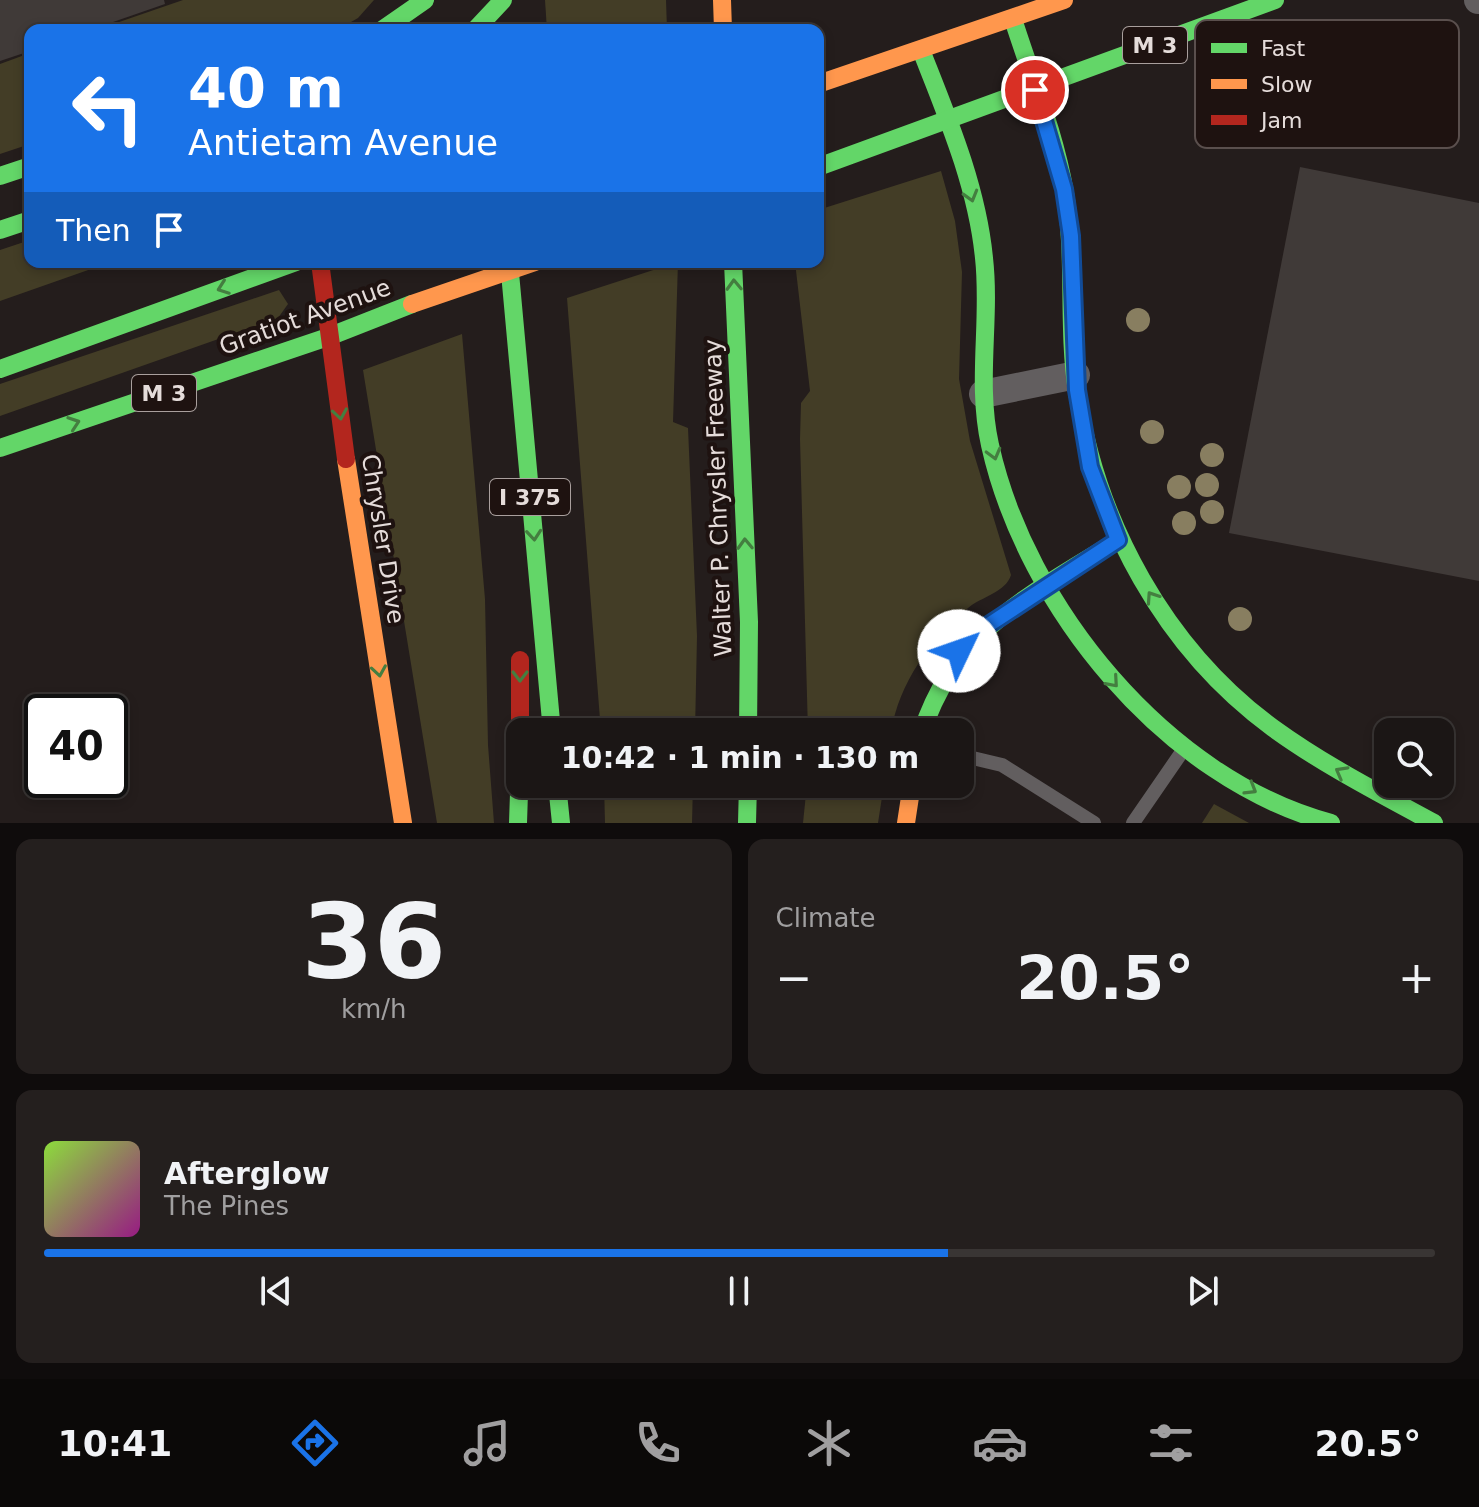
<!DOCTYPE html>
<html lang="en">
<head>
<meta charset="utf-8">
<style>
	:root { --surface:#1b1615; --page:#241f1e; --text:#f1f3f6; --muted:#a09fa0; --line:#393534; --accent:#1a73e8 }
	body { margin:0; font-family:"DejaVu Sans",sans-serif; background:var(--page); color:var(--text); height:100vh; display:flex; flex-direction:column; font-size:30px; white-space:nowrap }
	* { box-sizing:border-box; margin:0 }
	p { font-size:26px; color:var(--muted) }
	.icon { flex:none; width:44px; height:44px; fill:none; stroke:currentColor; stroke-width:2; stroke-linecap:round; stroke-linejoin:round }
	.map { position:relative; height:823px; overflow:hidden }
	.panel { display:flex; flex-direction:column; gap:16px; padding:16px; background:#0f0c0c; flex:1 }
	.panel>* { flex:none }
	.top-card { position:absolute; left:24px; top:24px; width:800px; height:244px; border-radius:16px; box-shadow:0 4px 12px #0003,0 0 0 2px var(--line); background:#1a73e8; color:#fff; overflow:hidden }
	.fabs { position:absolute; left:1374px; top:718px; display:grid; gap:16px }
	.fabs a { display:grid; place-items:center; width:80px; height:80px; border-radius:16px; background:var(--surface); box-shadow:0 4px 12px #0003,0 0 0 2px var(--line); font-size:40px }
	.speed { position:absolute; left:24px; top:694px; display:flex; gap:16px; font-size:40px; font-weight:700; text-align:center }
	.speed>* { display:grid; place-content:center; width:104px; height:104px; border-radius:50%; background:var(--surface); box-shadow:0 4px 12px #0003,0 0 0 2px var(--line); line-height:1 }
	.speed .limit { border:4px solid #111; border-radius:12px; background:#fff; color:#111 }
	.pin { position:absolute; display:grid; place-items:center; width:68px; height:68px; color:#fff; margin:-34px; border:4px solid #fff; border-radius:50%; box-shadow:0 2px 8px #0007 }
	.me { position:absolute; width:88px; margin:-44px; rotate:48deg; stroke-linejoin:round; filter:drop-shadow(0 0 6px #0008) }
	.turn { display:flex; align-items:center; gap:28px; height:168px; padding:0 32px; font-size:36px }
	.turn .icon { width:104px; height:104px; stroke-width:2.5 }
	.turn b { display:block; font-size:56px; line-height:68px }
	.then { display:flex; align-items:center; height:76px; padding:0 32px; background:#0003; gap:16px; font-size:30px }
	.big { font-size:60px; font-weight:600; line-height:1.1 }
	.panel .tile { flex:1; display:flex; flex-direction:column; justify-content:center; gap:12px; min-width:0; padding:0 28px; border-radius:16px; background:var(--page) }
	.panel .dial { align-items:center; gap:0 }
	.dial b { font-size:104px; line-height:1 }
	.song { display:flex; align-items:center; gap:24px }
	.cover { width:96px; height:96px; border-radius:12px; background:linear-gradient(135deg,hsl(90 70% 55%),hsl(310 70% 35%)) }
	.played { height:8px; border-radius:4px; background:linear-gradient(90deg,var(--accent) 65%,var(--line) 65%) }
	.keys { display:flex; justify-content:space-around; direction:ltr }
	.heat { display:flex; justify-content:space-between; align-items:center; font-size:44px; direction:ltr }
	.panel .tiles { flex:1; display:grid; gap:16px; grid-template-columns:1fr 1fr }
	.tile:last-child { grid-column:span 2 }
	.trip { position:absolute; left:506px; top:718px; width:468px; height:80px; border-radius:16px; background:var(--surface); box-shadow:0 4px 12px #0003,0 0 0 2px var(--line); font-weight:600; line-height:80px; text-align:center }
	.menu { display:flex; height:128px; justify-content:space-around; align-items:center; background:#0b0908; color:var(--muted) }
	.menu .icon { width:56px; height:56px }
	.menu .on { color:var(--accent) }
	.menu b { font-size:36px; color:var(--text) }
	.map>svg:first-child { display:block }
</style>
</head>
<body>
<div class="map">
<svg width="1479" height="823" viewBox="0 0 1479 823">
	<rect width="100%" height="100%" fill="#241d1c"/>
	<g fill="#433d26">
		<path d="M183,0H374L358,18L337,30H96Z"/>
		<path d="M545,0H666L667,30H547Z"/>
		<path d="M30,53V144L0,154V64Z"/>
		<path d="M941,171L955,221L962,272L959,379L970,441L1011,575C1006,592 981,597 968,608C930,640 899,683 891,732H808L800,439L801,403L810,391L795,262H818V210Z"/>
		<path d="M30,240V262H111L0,301V250Z"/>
		<path d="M678,262L673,422L688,428L697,636L695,732H601L567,298Z"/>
		<path d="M279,290L288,304L278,318L0,416V384Z"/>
		<path d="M462,334L485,599L488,745L494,823H437L363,370Z"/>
		<path d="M604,784H693L692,823H605Z"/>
		<path d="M807,784H884L878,823H803Z"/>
		<path d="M1214,804L1249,823H1202Z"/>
	</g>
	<g fill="#403a38">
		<path d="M0,0H164L165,4L90,30H30V51L0,61Z"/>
		<path d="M1300,167L1479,203V581L1229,533Z"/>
	</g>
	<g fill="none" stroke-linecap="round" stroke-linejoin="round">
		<g stroke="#625e5f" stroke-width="14">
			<path d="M960,755L1002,765L1094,823"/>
			<path d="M1133,823L1186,746"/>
		</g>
		<g stroke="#625e5f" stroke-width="28">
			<path d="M1478,0H1479"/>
			<path d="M983,394L1076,375"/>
		</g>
		<g stroke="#63d668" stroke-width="18">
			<path d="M1013,19C1031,76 1055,133 1065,193C1076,258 1067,326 1077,392C1096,522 1165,649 1273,728C1324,765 1379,793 1434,823"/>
			<path d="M382,30L425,0"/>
			<path d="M921,50C947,116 977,186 984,258C991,320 976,382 990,445C1026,607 1166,779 1331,823"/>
			<path d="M818,167L1275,0"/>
			<path d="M0,176L30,166"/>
			<path d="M0,230L30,220"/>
			<path d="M509,262L552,732"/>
			<path d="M733,262L749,622L748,732"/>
			<path d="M0,369L296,262"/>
			<path d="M0,448L328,337L412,304"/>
			<path d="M922,732C956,628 1031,595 1118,540"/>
			<path d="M557,784L561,823"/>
			<path d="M518,823L520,763"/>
			<path d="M747,823L748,784"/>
		</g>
		<g stroke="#ff974d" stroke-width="18">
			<path d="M722,0L723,30"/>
			<path d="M818,84L1064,0"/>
			<path d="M346,459L403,823"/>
			<path d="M906,823L912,784"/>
		</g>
		<g stroke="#b3261e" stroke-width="18">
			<path d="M320,262L346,459"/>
			<path d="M520,660V732"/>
		</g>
		<path stroke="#63d668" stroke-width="18" d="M475,30L503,0"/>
		<path stroke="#ff974d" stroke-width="18" d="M412,304L535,262"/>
	</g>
	<g fill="#887e60">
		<circle cx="1138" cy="320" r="12"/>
		<circle cx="1152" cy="432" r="12"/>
		<circle cx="1212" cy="455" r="12"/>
		<circle cx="1207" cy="485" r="12"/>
		<circle cx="1179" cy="487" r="12"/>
		<circle cx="1212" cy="512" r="12"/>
		<circle cx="1184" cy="523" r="12"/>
		<circle cx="1240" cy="619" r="12"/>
	</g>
	<defs><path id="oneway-chevron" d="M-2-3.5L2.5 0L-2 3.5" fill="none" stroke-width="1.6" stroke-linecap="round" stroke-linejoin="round" transform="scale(2)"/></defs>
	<g stroke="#447e40">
		<use href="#oneway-chevron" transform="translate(971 196) rotate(74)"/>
		<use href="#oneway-chevron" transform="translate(734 285) rotate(-92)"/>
		<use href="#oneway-chevron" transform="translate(223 288) rotate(160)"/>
		<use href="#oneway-chevron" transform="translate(340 414) rotate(81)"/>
		<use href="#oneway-chevron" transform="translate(74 423) rotate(-19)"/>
		<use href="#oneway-chevron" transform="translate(994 454) rotate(75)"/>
		<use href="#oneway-chevron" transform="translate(534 535) rotate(85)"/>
		<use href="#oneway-chevron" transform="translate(745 544) rotate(-92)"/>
		<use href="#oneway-chevron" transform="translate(1152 597) rotate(-124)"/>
		<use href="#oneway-chevron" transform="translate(379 671) rotate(81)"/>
		<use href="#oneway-chevron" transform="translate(520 676) rotate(90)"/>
		<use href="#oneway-chevron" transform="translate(1113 682) rotate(49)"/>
		<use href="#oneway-chevron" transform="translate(1341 772) rotate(-151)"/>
		<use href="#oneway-chevron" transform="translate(1251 789) rotate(31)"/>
	</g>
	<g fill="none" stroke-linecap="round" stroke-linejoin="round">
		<defs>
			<path id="route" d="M959,651L987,626L1118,540L1090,467L1077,390L1071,236L1064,189L1035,90"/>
		</defs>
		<use href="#route" stroke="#114b97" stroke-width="20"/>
		<use href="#route" stroke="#1a73e8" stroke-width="14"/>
	</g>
	<g text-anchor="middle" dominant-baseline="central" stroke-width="8" stroke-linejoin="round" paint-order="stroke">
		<g fill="#1e1210" stroke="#a99f9d" stroke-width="2">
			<rect x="1123" y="27" width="64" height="36" rx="6"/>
			<rect x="132" y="375" width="64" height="36" rx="6"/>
			<rect x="490" y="479" width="80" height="36" rx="6"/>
		</g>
		<g font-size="22" font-weight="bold" fill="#e5dcda">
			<text x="1155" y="45">M 3</text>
			<text x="164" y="393">M 3</text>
			<text x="530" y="497">I 375</text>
		</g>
		<g font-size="24" fill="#e5dcda" stroke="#1e1210">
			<text transform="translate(305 317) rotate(-20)">Gratiot Avenue</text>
			<text transform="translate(718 498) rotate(-92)">Walter P. Chrysler Freeway</text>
			<text transform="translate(383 539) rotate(81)">Chrysler Drive</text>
		</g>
	</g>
	<rect x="1195" y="20" width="264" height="128" rx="12" fill="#1e1210" stroke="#5a4f4d" stroke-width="2"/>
	<rect x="1211" y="43" width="36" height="10" fill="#63d668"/>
	<rect x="1211" y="79" width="36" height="10" fill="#ff974d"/>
	<rect x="1211" y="115" width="36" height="10" fill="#b3261e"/>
	<g font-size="22" fill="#e5dcda">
		<text x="1261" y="56">Fast</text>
		<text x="1261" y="92">Slow</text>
		<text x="1261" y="128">Jam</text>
	</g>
</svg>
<div class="fabs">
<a><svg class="icon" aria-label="search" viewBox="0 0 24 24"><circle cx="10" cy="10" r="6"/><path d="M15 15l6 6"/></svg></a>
</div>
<div class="speed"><div class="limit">40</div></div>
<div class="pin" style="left:1035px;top:90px;background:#d93025"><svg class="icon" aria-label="arrive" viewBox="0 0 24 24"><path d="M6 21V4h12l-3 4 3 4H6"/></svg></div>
<svg class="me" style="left:959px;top:651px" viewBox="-20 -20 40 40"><circle r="19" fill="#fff"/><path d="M0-13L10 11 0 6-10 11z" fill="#1a73e8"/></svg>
<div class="trip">10:42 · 1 min · 130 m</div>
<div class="top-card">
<div class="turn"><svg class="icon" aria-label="left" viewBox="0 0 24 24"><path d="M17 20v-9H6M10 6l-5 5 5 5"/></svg><div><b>40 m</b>Antietam Avenue</div></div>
<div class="then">Then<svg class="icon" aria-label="arrive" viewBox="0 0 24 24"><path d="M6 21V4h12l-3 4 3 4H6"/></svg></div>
</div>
</div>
<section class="panel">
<div class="tiles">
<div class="tile dial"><b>36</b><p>km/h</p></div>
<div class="tile"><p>Climate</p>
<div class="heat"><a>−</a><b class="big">20.5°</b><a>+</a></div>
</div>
<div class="tile">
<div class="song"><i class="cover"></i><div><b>Afterglow</b><p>The Pines</p></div></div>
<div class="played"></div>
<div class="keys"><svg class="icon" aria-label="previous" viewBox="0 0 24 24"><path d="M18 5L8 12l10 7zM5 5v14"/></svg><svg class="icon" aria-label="pause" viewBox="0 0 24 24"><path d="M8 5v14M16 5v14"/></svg><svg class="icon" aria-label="next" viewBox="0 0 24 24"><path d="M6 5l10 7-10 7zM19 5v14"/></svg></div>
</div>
</div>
</section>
<nav class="menu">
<b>10:41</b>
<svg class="icon on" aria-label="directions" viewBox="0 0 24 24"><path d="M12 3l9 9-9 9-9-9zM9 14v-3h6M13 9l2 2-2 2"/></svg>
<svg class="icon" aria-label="music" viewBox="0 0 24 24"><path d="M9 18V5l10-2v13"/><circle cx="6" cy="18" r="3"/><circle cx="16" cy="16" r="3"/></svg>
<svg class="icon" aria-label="phone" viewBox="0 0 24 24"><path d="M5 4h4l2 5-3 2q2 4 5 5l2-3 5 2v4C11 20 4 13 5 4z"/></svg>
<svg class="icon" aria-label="climate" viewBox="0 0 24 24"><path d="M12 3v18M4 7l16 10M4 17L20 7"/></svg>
<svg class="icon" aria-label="car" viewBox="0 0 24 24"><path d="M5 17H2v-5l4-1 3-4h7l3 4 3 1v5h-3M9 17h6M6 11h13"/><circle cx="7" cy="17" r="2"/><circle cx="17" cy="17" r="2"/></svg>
<svg class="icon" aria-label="filters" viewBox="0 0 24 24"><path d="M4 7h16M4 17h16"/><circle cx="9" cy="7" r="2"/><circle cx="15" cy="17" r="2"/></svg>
<b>20.5°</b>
</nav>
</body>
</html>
